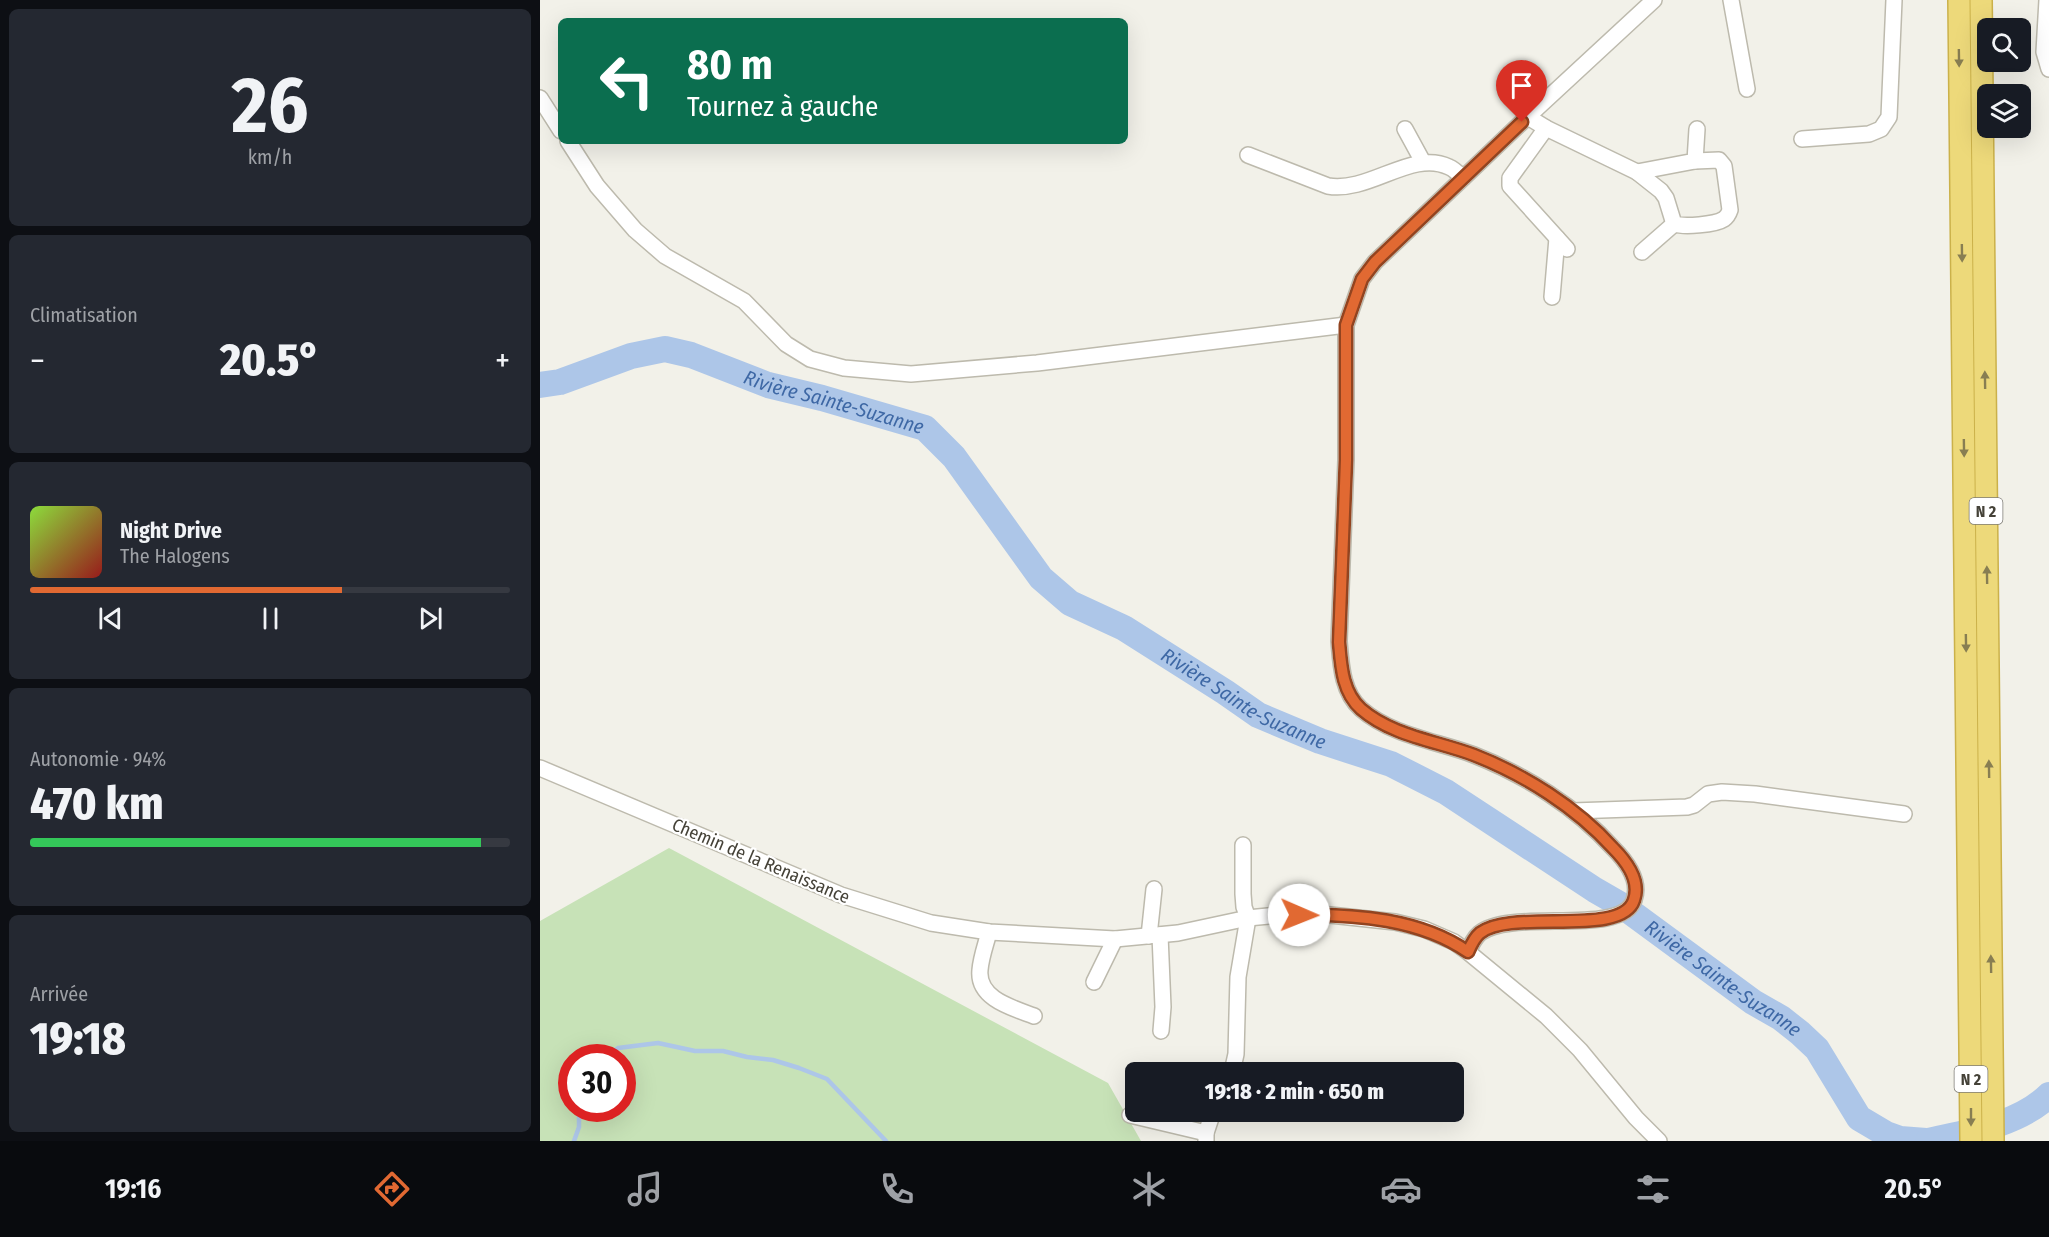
<!DOCTYPE html>
<html lang="fr">
<head>
<meta charset="utf-8">
<style>
	:root { --surface:#171b24; --page:#242831; --text:#f1f3f6; --muted:#9ea1a6; --line:#363941; --accent:#e16932 }
	body { margin:0; font-family:"Fira Sans Condensed",sans-serif; background:var(--page); color:var(--text); height:100vh; display:flex; flex-direction:column; font-size:22px; white-space:nowrap }
	* { box-sizing:border-box; margin:0 }
	p { font-size:20px; color:var(--muted) }
	.icon { flex:none; width:33px; height:33px; fill:none; stroke:currentColor; stroke-width:2; stroke-linecap:round; stroke-linejoin:round }
	.map { position:relative; flex:1; overflow:hidden }
	.details { display:flex; flex-direction:column; gap:9px; padding:9px; background:#0d0f14; width:540px }
	.details>* { flex:none }
	.hud { position:absolute; left:18px; top:18px; width:570px; height:126px; border-radius:9px; box-shadow:0 6px 24px #0002; background:#0b6e4f; color:#fff; overflow:hidden }
	.tools { position:absolute; left:1437px; top:18px; display:grid; gap:12px }
	.tools a { display:grid; place-items:center; width:54px; height:54px; border-radius:9px; background:var(--surface); box-shadow:0 6px 24px #0002; font-size:30px }
	.speed { position:absolute; left:18px; top:1044px; display:flex; gap:12px; font-size:30px; font-weight:700; text-align:center }
	.speed>* { display:grid; place-content:center; width:78px; height:78px; border-radius:50%; background:var(--surface); box-shadow:0 6px 24px #0002; line-height:1 }
	.speed .limit { border:9px solid #d22; background:#fff; color:#111 }
	.pin { position:absolute; display:grid; place-items:center; width:51px; height:51px; color:#fff; margin:-62px -26px; border-radius:50% 50% 50% 0; rotate:-45deg; box-shadow:0 0 6px #0007 }
	.pin .icon { rotate:45deg }
	.me { position:absolute; width:66px; margin:-33px; rotate:91deg; stroke-linejoin:round; filter:drop-shadow(0 0 4px #0008) }
	.turn { display:flex; align-items:center; gap:21px; height:126px; padding:0 30px; font-size:27px }
	.turn .icon { width:78px; height:78px; stroke-width:2.5 }
	.turn b { display:block; font-size:42px; line-height:51px }
	.big { font-size:45px; font-weight:800; line-height:1.1 }
	.details .widget { flex:1; display:flex; flex-direction:column; justify-content:center; gap:9px; min-width:0; padding:0 21px; border-radius:9px; background:var(--page) }
	.details .dial { align-items:center; gap:0 }
	.dial b { font-size:78px; line-height:1 }
	.song { display:flex; align-items:center; gap:18px }
	.cover { width:72px; height:72px; border-radius:9px; background:linear-gradient(135deg,hsl(90 70% 55%),hsl(0 70% 35%)) }
	.played { height:6px; border-radius:3px; background:linear-gradient(90deg,var(--accent) 65%,var(--line) 65%) }
	.keys { display:flex; justify-content:space-around; direction:ltr }
	.heat { display:flex; justify-content:space-between; align-items:center; font-size:33px; direction:ltr }
	.charge { height:9px; border-radius:4px; background:linear-gradient(90deg,#34c759 94%,var(--line) 0) }
	.trip { position:absolute; left:585px; top:1062px; width:339px; height:60px; border-radius:9px; background:var(--surface); box-shadow:0 6px 24px #0002; font-weight:800; line-height:60px; text-align:center }
	.menu { display:flex; height:96px; justify-content:space-around; align-items:center; background:#090b0e; color:var(--muted) }
	.menu .icon { width:42px; height:42px }
	.menu .current { color:var(--accent) }
	.menu b { font-size:27px; color:var(--text) }
	main { display:flex; flex:1; min-height:0 }
	.map>svg:first-child { display:block }
</style>
</head>
<body>
<main>
<section class="details">
<div class="widget dial"><b>26</b><p>km/h</p></div>
<div class="widget"><p>Climatisation</p>
<div class="heat"><a>−</a><b class="big">20.5°</b><a>+</a></div>
</div>
<div class="widget">
<div class="song"><i class="cover"></i><div><b>Night Drive</b><p>The Halogens</p></div></div>
<div class="played"></div>
<div class="keys"><svg class="icon" aria-label="previous" viewBox="0 0 24 24"><path d="M18 5L8 12l10 7zM5 5v14"/></svg><svg class="icon" aria-label="pause" viewBox="0 0 24 24"><path d="M8 5v14M16 5v14"/></svg><svg class="icon" aria-label="next" viewBox="0 0 24 24"><path d="M6 5l10 7-10 7zM19 5v14"/></svg></div>
</div>
<div class="widget"><p>Autonomie · 94%</p><b class="big">470 km</b><div class="charge"></div></div>
<div class="widget"><p>Arrivée</p><b class="big">19:18</b></div>
</section>
<div class="map">
<svg width="1509" height="1141" viewBox="0 0 1509 1141">
	<rect width="100%" height="100%" fill="#f2f1e9"/>
	<path fill="#c7e2b7" fill-rule="evenodd" d="M129,848L568,1083L601,1141H0V921ZM32,1058H82V1108H32Z"/>
	<g fill="none" stroke-linecap="round" stroke-linejoin="round">
		<g stroke="#adc6e8" stroke-width="4.5">
			<path d="M63,1058L78,1048L118,1043L155,1051H183L207,1057L233,1060L259,1068L287,1079L346,1141"/>
			<path d="M34,1141L39,1127V1108"/>
		</g>
		<g stroke="#adc6e8" stroke-width="26">
			<path id="s1" d="M0,385L20,382L91,356L125,349L151,355L228,385L282,398L385,428L414,457L501,578L530,603L584,628L685,692L718,715L780,741L851,764L906,792L1055,890L1081,905L1213,1002L1241,1018L1260,1033L1277,1049L1319,1118L1346,1134L1360,1139L1386,1141"/>
			<path d="M1388,1141C1429,1132 1478,1125 1509,1095"/>
		</g>
		<defs>
			<g id="minor">
				<path d="M1191,0L1207,89"/>
				<path d="M1507,0L1504,52L1509,69"/>
				<path d="M0,98L21,131"/>
				<path d="M988,117L1006,128L1097,172L1121,191L1126,198L1134,224C1144,227 1175,225 1184,219C1187,217 1189,213 1190,210L1184,166L1179,160L1155,161"/>
				<path d="M1006,128L970,178V186L1027,249"/>
				<path d="M865,129L883,162"/>
				<path d="M1262,139L1329,134L1341,129L1349,117L1354,0"/>
				<path d="M28,141L57,186L95,230L125,256L204,301L246,344L270,359L304,368L371,374L497,363L806,325"/>
				<path d="M708,155L788,186C830,193 872,149 909,167C914,169 919,174 923,178"/>
				<path d="M1097,172L1155,161L1157,129"/>
				<path d="M1102,252L1134,224"/>
				<path d="M1012,297L1017,238"/>
				<path d="M0,768L301,895L391,923L449,932L575,939L638,933L708,918L738,915L781,914L855,922L884,929L914,942L928,952L1006,1016L1040,1050L1096,1118L1119,1141"/>
				<path d="M1033,811L1147,807L1154,805L1168,794L1182,792L1215,794L1364,814"/>
				<path d="M449,932C446,944 441,957 440,970C437,999 473,1008 494,1016"/>
				<path d="M620,935L623,1007L621,1031"/>
				<path d="M609,936L614,889"/>
				<path d="M928,952C931,945 934,938 940,933C972,908 1082,937 1094,900C1101,880 1086,861 1073,848C1036,807 985,775 934,755C897,741 852,736 821,709C802,692 801,665 799,641L806,460V325L822,279L835,262L982,122L1114,0"/>
				<path d="M554,982L575,939"/>
				<path d="M692,1072L696,1054L698,977L708,918L704,907L703,894V845"/>
				<path d="M590,1115L666,1133"/>
				<path d="M666,1140V1133L673,1112"/>
			</g>
			<g id="highway">
				<path d="M1419,0L1431,1141"/>
				<path d="M1441,0L1453,1141"/>
			</g>
		</defs>
		<use href="#minor" stroke="#bdbaad" stroke-width="18"/>
		<use href="#highway" stroke="#cbb14a" stroke-width="24"/>
		<use href="#minor" stroke="#fff" stroke-width="15"/>
		<use href="#highway" stroke="#edd97a" stroke-width="21"/>
	</g>
	<defs><path id="oneway-solid" d="M-6-.8H1V-3.2L6.5 0L1 3.2V.8H-6Z" transform="scale(1.5)"/></defs>
	<g fill="#887e52">
		<use href="#oneway-solid" transform="translate(1419 58) rotate(89)"/>
		<use href="#oneway-solid" transform="translate(1422 253) rotate(89)"/>
		<use href="#oneway-solid" transform="translate(1445 380) rotate(-91)"/>
		<use href="#oneway-solid" transform="translate(1424 448) rotate(89)"/>
		<use href="#oneway-solid" transform="translate(1447 575) rotate(-91)"/>
		<use href="#oneway-solid" transform="translate(1426 643) rotate(89)"/>
		<use href="#oneway-solid" transform="translate(1449 769) rotate(-91)"/>
		<use href="#oneway-solid" transform="translate(1451 964) rotate(-91)"/>
		<use href="#oneway-solid" transform="translate(1431 1117) rotate(90)"/>
	</g>
	<g fill="none" stroke-linecap="round" stroke-linejoin="round">
		<defs>
			<path id="route" d="M759,915C815,914 881,919 928,952C931,945 934,938 940,933C972,908 1082,938 1094,900C1101,880 1086,861 1073,848C1036,807 985,775 934,755C897,741 852,736 821,709C802,692 801,665 799,642L806,460V325L822,279L835,262L982,122"/>
		</defs>
		<use href="#route" stroke="#924420" stroke-width="15"/>
		<use href="#route" stroke="#e16932" stroke-width="10"/>
	</g>
	<g text-anchor="middle" dominant-baseline="central" stroke-width="4.5" stroke-linejoin="round" paint-order="stroke">
		<g fill="#fff" stroke="#7d7b74" stroke-width="1.5">
			<rect x="1429.5" y="498" width="33" height="26" rx="4.5"/>
			<rect x="1414.5" y="1066" width="33" height="26" rx="4.5"/>
		</g>
		<g font-size="16" font-weight="bold" fill="#454238">
			<text x="1446" y="511">N 2</text>
			<text x="1431" y="1079">N 2</text>
		</g>
		<g font-size="18" fill="#454238" stroke="#fff">
			<text transform="translate(221 861) rotate(23)">Chemin de la Renaissance</text>
		</g>
		<g font-size="20" font-style="italic" fill="#3e68a5" stroke="#fff">
			<text stroke="none"><textPath href="#s1" startOffset="308">Rivière Sainte-Suzanne</textPath></text>
			<text stroke="none"><textPath href="#s1" startOffset="830">Rivière Sainte-Suzanne</textPath></text>
			<text stroke="none"><textPath href="#s1" startOffset="1388">Rivière Sainte-Suzanne</textPath></text>
		</g>
	</g>
</svg>
<div class="tools">
<a><svg class="icon" aria-label="search" viewBox="0 0 24 24"><circle cx="10" cy="10" r="6"/><path d="M15 15l6 6"/></svg></a>
<a><svg class="icon" aria-label="layers" viewBox="0 0 24 24"><path d="M12 4l9 5-9 5-9-5zM3 14l9 5 9-5"/></svg></a>
</div>
<div class="speed"><div class="limit">30</div></div>
<div class="pin" style="left:982px;top:122px;background:#d93025"><svg class="icon" aria-label="arrive" viewBox="0 0 24 24"><path d="M6 21V4h12l-3 4 3 4H6"/></svg></div>
<svg class="me" style="left:759px;top:915px" viewBox="-20 -20 40 40"><circle r="19" fill="#fff"/><path d="M0-13L10 11 0 6-10 11z" fill="#e16932"/></svg>
<div class="trip">19:18 · 2 min · 650 m</div>
<div class="hud">
<div class="turn"><svg class="icon" aria-label="left" viewBox="0 0 24 24"><path d="M17 20v-9H6M10 6l-5 5 5 5"/></svg><div><b>80 m</b>Tournez à gauche</div></div>
</div>
</div>
</main>
<nav class="menu">
<b>19:16</b>
<svg class="icon current" aria-label="directions" viewBox="0 0 24 24"><path d="M12 3l9 9-9 9-9-9zM9 14v-3h6M13 9l2 2-2 2"/></svg>
<svg class="icon" aria-label="music" viewBox="0 0 24 24"><path d="M9 18V5l10-2v13"/><circle cx="6" cy="18" r="3"/><circle cx="16" cy="16" r="3"/></svg>
<svg class="icon" aria-label="phone" viewBox="0 0 24 24"><path d="M5 4h4l2 5-3 2q2 4 5 5l2-3 5 2v4C11 20 4 13 5 4z"/></svg>
<svg class="icon" aria-label="climate" viewBox="0 0 24 24"><path d="M12 3v18M4 7l16 10M4 17L20 7"/></svg>
<svg class="icon" aria-label="car" viewBox="0 0 24 24"><path d="M5 17H2v-5l4-1 3-4h7l3 4 3 1v5h-3M9 17h6M6 11h13"/><circle cx="7" cy="17" r="2"/><circle cx="17" cy="17" r="2"/></svg>
<svg class="icon" aria-label="filters" viewBox="0 0 24 24"><path d="M4 7h16M4 17h16"/><circle cx="9" cy="7" r="2"/><circle cx="15" cy="17" r="2"/></svg>
<b>20.5°</b>
</nav>
</body>
</html>
